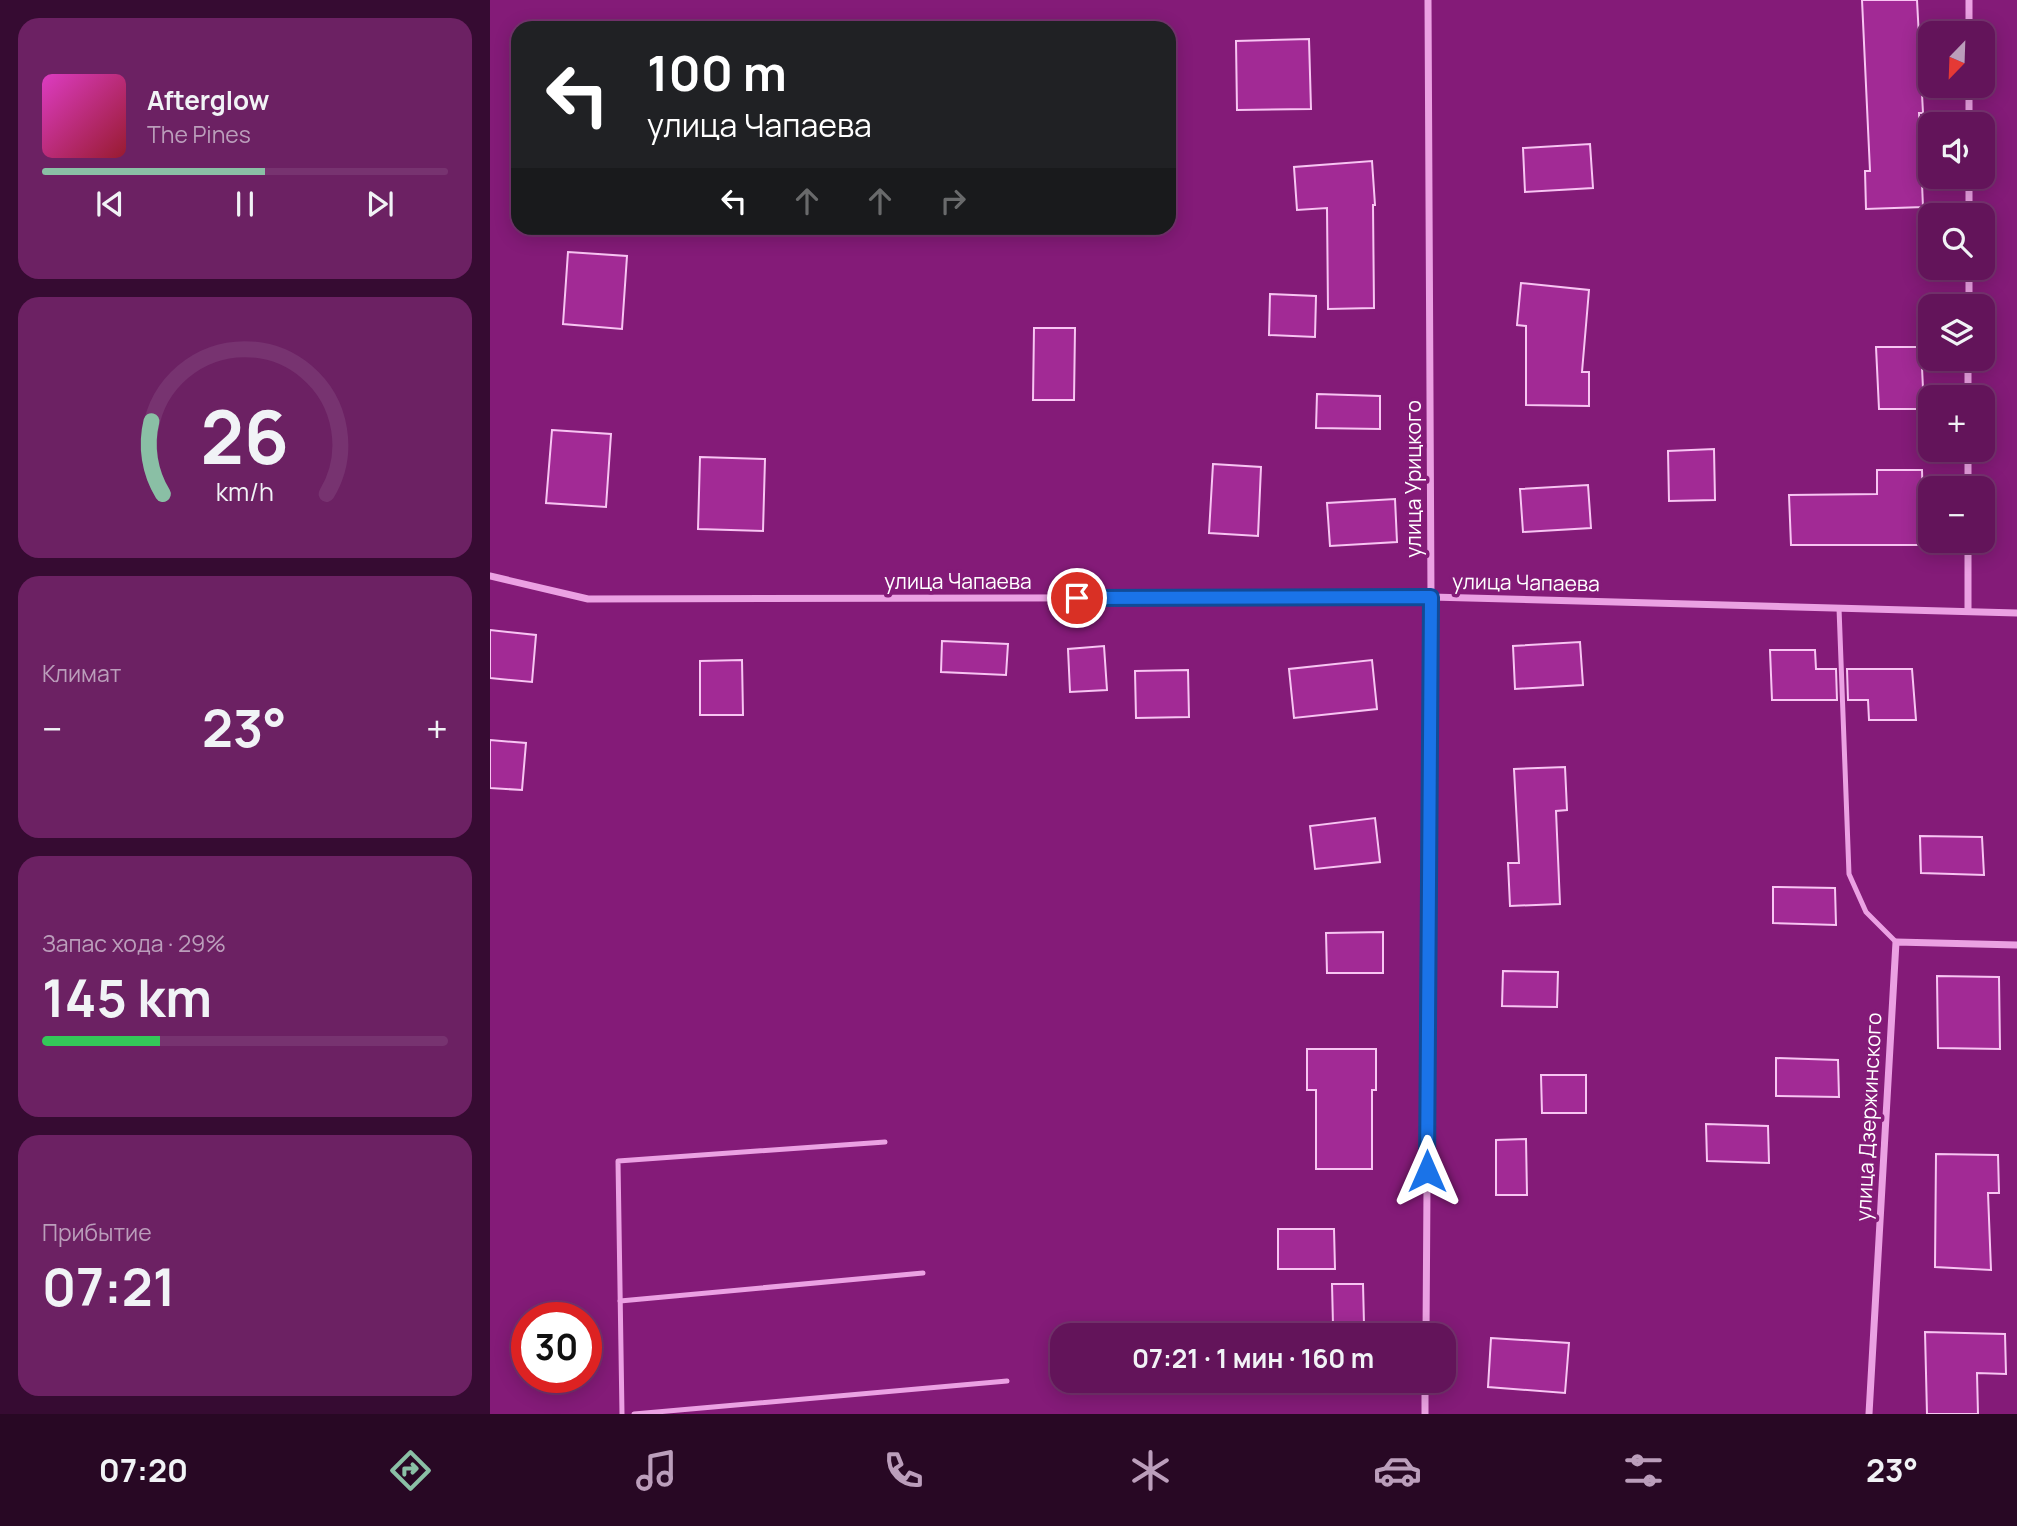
<!DOCTYPE html>
<html lang="ru">
<head>
<meta charset="utf-8">
<style>
	:root { --surface:#63145a; --page:#6c2163; --text:#f1f3f6; --muted:#bb9ebb; --line:#773370; --accent:#8abfa5 }
	body { margin:0; font-family:Manrope,sans-serif; background:var(--page); color:var(--text); height:100vh; display:flex; flex-direction:column; font-size:26px; white-space:nowrap }
	* { box-sizing:border-box; margin:0 }
	p { font-size:23px; color:var(--muted) }
	.icon { flex:none; width:38px; height:38px; fill:none; stroke:currentColor; stroke-width:2; stroke-linecap:round; stroke-linejoin:round }
	.map { position:relative; flex:1; overflow:hidden }
	.drawer { display:flex; flex-direction:column; gap:18px; padding:18px; background:#360b32; width:490px }
	.drawer>* { flex:none }
	.hud { position:absolute; left:21px; top:21px; width:665px; height:214px; border-radius:21px; box-shadow:0 4px 18px #0003,0 0 0 2px var(--line); background:#202124; color:#fff; overflow:hidden }
	.needle { width:46px; rotate:203deg }
	.fabs { position:absolute; left:1428px; top:21px; display:grid; gap:14px }
	.fabs a { display:grid; place-items:center; width:77px; height:77px; border-radius:14px; background:var(--surface); box-shadow:0 4px 18px #0003,0 0 0 2px var(--line); font-size:35px }
	.speed { position:absolute; left:21px; top:1302px; display:flex; gap:14px; font-size:35px; font-weight:700; text-align:center }
	.speed>* { display:grid; place-content:center; width:91px; height:91px; border-radius:50%; background:var(--surface); box-shadow:0 4px 18px #0003,0 0 0 2px var(--line); line-height:1 }
	.speed .limit { border:10px solid #d22; background:#fff; color:#111 }
	.pin { position:absolute; display:grid; place-items:center; width:60px; height:60px; color:#fff; margin:-30px; border:4px solid #fff; border-radius:50%; box-shadow:0 2px 7px #0007 }
	.me { position:absolute; width:77px; margin:-38px; rotate:0deg; stroke-linejoin:round; filter:drop-shadow(0 0 5px #0008) }
	.turn { display:flex; align-items:center; gap:24px; height:147px; padding:0 21px; font-size:32px }
	.turn .icon { width:91px; height:91px; stroke-width:2.5 }
	.turn b { display:block; font-size:49px; line-height:60px }
	.lanes { display:flex; align-items:center; height:66px; padding:0 21px; background:#0003; justify-content:center; gap:35px; direction:ltr }
	.lanes .off { opacity:.35 }
	.big { font-size:52px; font-weight:700; line-height:1.1 }
	.drawer .widget { flex:1; display:flex; flex-direction:column; justify-content:center; gap:10px; min-width:0; padding:0 24px; border-radius:21px; background:var(--page) }
	.drawer .dial { align-items:center; gap:0 }
	.dial svg { height:182px; overflow:visible; fill:none; stroke:var(--line); stroke-width:7; stroke-linecap:round; text-anchor:middle }
	.dial text { fill:var(--text); stroke:none }
	.song { display:flex; align-items:center; gap:21px }
	.cover { width:84px; height:84px; border-radius:10px; background:linear-gradient(135deg,hsl(310 70% 55%),hsl(350 70% 35%)) }
	.played { height:7px; border-radius:4px; background:linear-gradient(90deg,var(--accent) 55%,var(--line) 55%) }
	.keys { display:flex; justify-content:space-around; direction:ltr }
	.heat { display:flex; justify-content:space-between; align-items:center; font-size:38px; direction:ltr }
	.charge { height:10px; border-radius:5px; background:linear-gradient(90deg,#34c759 29%,var(--line) 0) }
	.trip { position:absolute; left:560px; top:1323px; width:406px; height:70px; border-radius:21px; background:var(--surface); box-shadow:0 4px 18px #0003,0 0 0 2px var(--line); font-weight:700; line-height:70px; text-align:center }
	.menu { display:flex; height:112px; justify-content:space-around; align-items:center; background:#280824; color:var(--muted) }
	.menu .icon { width:49px; height:49px }
	.menu .selected { color:var(--accent) }
	.menu b { font-size:32px; color:var(--text) }
	main { display:flex; flex:1; min-height:0 }
	.map>svg:first-child { display:block }
</style>
</head>
<body>
<main>
<section class="drawer">
<div class="widget">
<div class="song"><i class="cover"></i><div><b>Afterglow</b><p>The Pines</p></div></div>
<div class="played"></div>
<div class="keys"><svg class="icon" aria-label="previous" viewBox="0 0 24 24"><path d="M18 5L8 12l10 7zM5 5v14"/></svg><svg class="icon" aria-label="pause" viewBox="0 0 24 24"><path d="M8 5v14M16 5v14"/></svg><svg class="icon" aria-label="next" viewBox="0 0 24 24"><path d="M6 5l10 7-10 7zM19 5v14"/></svg></div>
</div>
<div class="widget dial"><svg viewBox="0 0 100 80">
<path d="M14 69A42 42 0 1 1 86 69"/>
<path d="M14 69A42 42 0 0 1 9 37" stroke="#8abfa5"/>
<text x="50" y="56" font-size="32" font-weight="700">26</text>
<text x="50" y="72" font-size="11">km/h</text>
</svg></div>
<div class="widget"><p>Климат</p>
<div class="heat"><a>−</a><b class="big">23°</b><a>+</a></div>
</div>
<div class="widget"><p>Запас хода · 29%</p><b class="big">145 km</b><div class="charge"></div></div>
<div class="widget"><p>Прибытие</p><b class="big">07:21</b></div>
</section>
<div class="map">
<svg width="1527" height="1414" viewBox="0 0 1527 1414">
	<rect width="100%" height="100%" fill="#841b78"/>
	<g fill="#a22a95" stroke="#f8c5f3" stroke-width="2">
		<path d="M1372,0H1427L1433,113H1429L1433,207L1376,209L1375,171H1380Z"/>
		<path d="M819,39L821,109L747,110L746,41Z"/>
		<path d="M1100,144L1103,188L1035,192L1033,148Z"/>
		<path d="M882,161L885,205H883L884,308L838,309L837,208L807,210L804,167Z"/>
		<path d="M78,252L137,256L132,329L73,324Z"/>
		<path d="M1031,283L1099,290L1092,372H1099V406L1036,405V326L1027,325Z"/>
		<path d="M780,294L826,296L825,337L779,335Z"/>
		<path d="M544,328H585L584,400H543Z"/>
		<path d="M1386,347H1431L1434,409H1389Z"/>
		<path d="M827,394L890,396V429L826,428Z"/>
		<path d="M62,430L121,434L116,507L56,503Z"/>
		<path d="M1224,449L1225,500L1179,501L1178,451Z"/>
		<path d="M210,457L275,459L273,531L208,529Z"/>
		<path d="M723,464L771,467L768,536L719,533Z"/>
		<path d="M1387,470H1432L1434,545H1301L1299,495L1387,494Z"/>
		<path d="M1098,485L1101,528L1033,532L1030,489Z"/>
		<path d="M905,499L907,542L840,546L837,503Z"/>
		<path d="M0,630L46,635L42,682L0,678Z"/>
		<path d="M452,641L518,644L516,675L451,672Z"/>
		<path d="M1090,642L1093,685L1025,689L1023,646Z"/>
		<path d="M614,646L617,690L580,692L578,649Z"/>
		<path d="M1280,650H1325L1326,669H1346L1347,700H1282Z"/>
		<path d="M252,660L253,715H210V661Z"/>
		<path d="M882,660L887,709L804,718L799,669Z"/>
		<path d="M1357,669H1422L1426,720H1379L1378,700H1358Z"/>
		<path d="M698,670L699,717L646,718L645,671Z"/>
		<path d="M0,740L36,743L32,790L0,788Z"/>
		<path d="M1075,767L1077,810L1066,811L1070,904L1020,906L1018,863H1029L1024,769Z"/>
		<path d="M885,818L890,862L825,869L820,826Z"/>
		<path d="M1430,836L1492,837L1494,875L1431,873Z"/>
		<path d="M1283,887L1345,888L1346,925L1283,923Z"/>
		<path d="M893,932V973H837L836,933Z"/>
		<path d="M1013,971L1068,972L1067,1007L1012,1006Z"/>
		<path d="M1447,976L1509,977L1510,1049L1448,1048Z"/>
		<path d="M817,1049H886V1090H882V1169H826V1090H817Z"/>
		<path d="M1286,1058L1348,1060L1349,1097L1286,1096Z"/>
		<path d="M1051,1075H1096V1113H1052Z"/>
		<path d="M1216,1124L1278,1126L1279,1163L1217,1161Z"/>
		<path d="M1036,1139L1037,1195H1006V1140Z"/>
		<path d="M1446,1154L1508,1155L1509,1193H1498L1501,1270L1445,1267Z"/>
		<path d="M788,1229H844L845,1269H788Z"/>
		<path d="M842,1284H873L874,1324L843,1325Z"/>
		<path d="M1435,1332L1515,1334L1516,1374L1487,1373L1488,1414H1437Z"/>
		<path d="M1001,1338L1079,1343L1075,1393L998,1387Z"/>
	</g>
	<g fill="none" stroke-linecap="round" stroke-linejoin="round">
		<g stroke="#eba1e3" stroke-width="5">
			<path d="M1349,608L1359,874L1376,912L1406,942"/>
			<path d="M130,1301L433,1273"/>
			<path d="M132,1414L128,1161L395,1142"/>
			<path d="M144,1414L517,1381"/>
		</g>
		<g stroke="#eba1e3" stroke-width="7">
			<path d="M1479,33V0"/>
			<path d="M1479,124V86"/>
			<path d="M1479,215V177"/>
			<path d="M1479,306V268"/>
			<path d="M1478,397V359"/>
			<path d="M1478,488V450"/>
			<path d="M0,576L98,599L941,597L1527,613"/>
			<path d="M1478,611V541"/>
			<path d="M936,1335L941,597L938,0"/>
			<path d="M935,1414V1381"/>
			<path d="M1379,1414L1406,942L1527,945"/>
		</g>
	</g>
	<g fill="none" stroke-linecap="round" stroke-linejoin="round">
		<defs>
			<path id="route" d="M587,598L941,597L937,1171"/>
		</defs>
		<use href="#route" stroke="#114b97" stroke-width="18"/>
		<use href="#route" stroke="#1a73e8" stroke-width="12"/>
	</g>
	<g text-anchor="middle" dominant-baseline="central" stroke-width="7" stroke-linejoin="round" paint-order="stroke">
		<g font-size="21" fill="#fff" stroke="#841b78">
			<text transform="translate(923 479) rotate(-90)">улица Урицкого</text>
			<text x="468" y="581">улица Чапаева</text>
			<text transform="translate(1036 582) rotate(1)">улица Чапаева</text>
			<text transform="translate(1378 1117) rotate(-87)">улица Дзержинского</text>
		</g>
	</g>
</svg>
<div class="fabs">
<a><svg class="needle" viewBox="-14 -14 28 28"><path d="M0-13l5 13h-10z" fill="#e53935"/><path d="M0 13l5-13h-10z" fill="#bb9ebb"/></svg></a>
<a><svg class="icon" aria-label="sound" viewBox="0 0 24 24"><path d="M4 9h4l5-4v14l-5-4H4zM17 9q2 3 0 6"/></svg></a>
<a><svg class="icon" aria-label="search" viewBox="0 0 24 24"><circle cx="10" cy="10" r="6"/><path d="M15 15l6 6"/></svg></a>
<a><svg class="icon" aria-label="layers" viewBox="0 0 24 24"><path d="M12 4l9 5-9 5-9-5zM3 14l9 5 9-5"/></svg></a>
<a>+</a>
<a>−</a>
</div>
<div class="speed"><div class="limit">30</div></div>
<div class="pin" style="left:587px;top:598px;background:#d93025"><svg class="icon" aria-label="arrive" viewBox="0 0 24 24"><path d="M6 21V4h12l-3 4 3 4H6"/></svg></div>
<svg class="me" style="left:937px;top:1171px" viewBox="-20 -20 40 40"><path d="M0-17L14 15 0 8-14 15z" fill="#1a73e8" stroke="#fff" stroke-width="4"/></svg>
<div class="trip">07:21 · 1 мин · 160 m</div>
<div class="hud">
<div class="turn"><svg class="icon" aria-label="left" viewBox="0 0 24 24"><path d="M17 20v-9H6M10 6l-5 5 5 5"/></svg><div><b>100 m</b>улица Чапаева</div></div>
<div class="lanes"><svg class="icon" aria-label="left" viewBox="0 0 24 24"><path d="M17 20v-9H6M10 6l-5 5 5 5"/></svg><svg class="icon off" aria-label="ahead" viewBox="0 0 24 24"><path d="M12 20V5M6 11l6-6 6 6"/></svg><svg class="icon off" aria-label="ahead" viewBox="0 0 24 24"><path d="M12 20V5M6 11l6-6 6 6"/></svg><svg class="icon off" aria-label="right" viewBox="0 0 24 24"><path d="M7 20v-9h11M14 6l5 5-5 5"/></svg></div>
</div>
</div>
</main>
<nav class="menu">
<b>07:20</b>
<svg class="icon selected" aria-label="directions" viewBox="0 0 24 24"><path d="M12 3l9 9-9 9-9-9zM9 14v-3h6M13 9l2 2-2 2"/></svg>
<svg class="icon" aria-label="music" viewBox="0 0 24 24"><path d="M9 18V5l10-2v13"/><circle cx="6" cy="18" r="3"/><circle cx="16" cy="16" r="3"/></svg>
<svg class="icon" aria-label="phone" viewBox="0 0 24 24"><path d="M5 4h4l2 5-3 2q2 4 5 5l2-3 5 2v4C11 20 4 13 5 4z"/></svg>
<svg class="icon" aria-label="climate" viewBox="0 0 24 24"><path d="M12 3v18M4 7l16 10M4 17L20 7"/></svg>
<svg class="icon" aria-label="car" viewBox="0 0 24 24"><path d="M5 17H2v-5l4-1 3-4h7l3 4 3 1v5h-3M9 17h6M6 11h13"/><circle cx="7" cy="17" r="2"/><circle cx="17" cy="17" r="2"/></svg>
<svg class="icon" aria-label="filters" viewBox="0 0 24 24"><path d="M4 7h16M4 17h16"/><circle cx="9" cy="7" r="2"/><circle cx="15" cy="17" r="2"/></svg>
<b>23°</b>
</nav>
</body>
</html>
